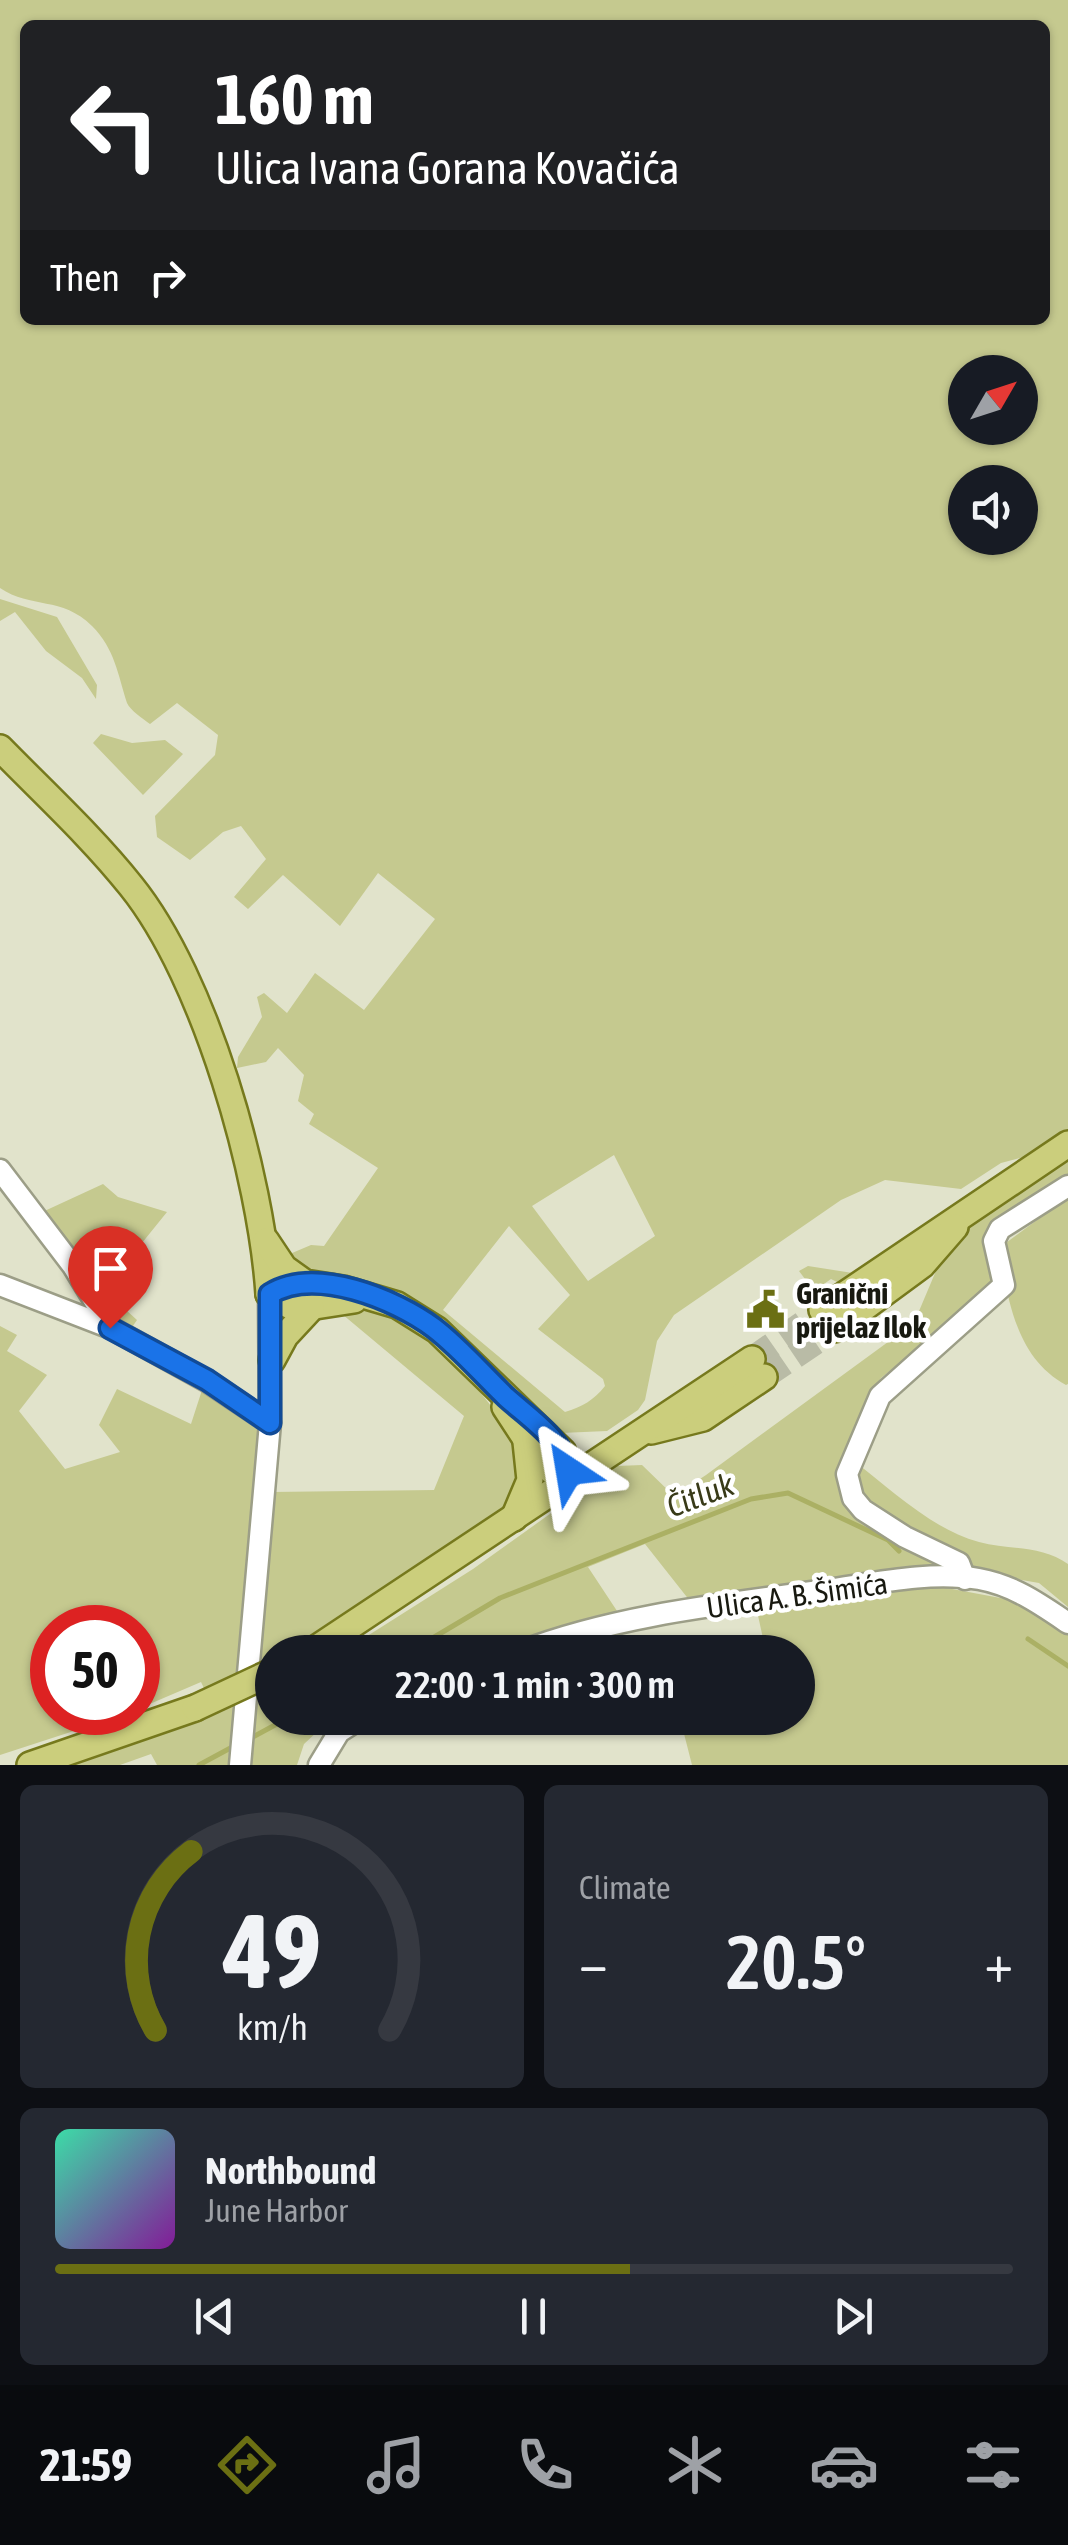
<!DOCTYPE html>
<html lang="en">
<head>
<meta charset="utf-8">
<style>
	:root { --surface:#171b24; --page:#242831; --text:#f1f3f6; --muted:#9ea1a6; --line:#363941; --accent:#6b6f13 }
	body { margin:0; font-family:"Asap Condensed",sans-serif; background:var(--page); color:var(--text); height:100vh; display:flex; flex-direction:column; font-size:38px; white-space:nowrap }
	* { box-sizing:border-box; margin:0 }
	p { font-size:32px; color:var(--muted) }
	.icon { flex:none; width:55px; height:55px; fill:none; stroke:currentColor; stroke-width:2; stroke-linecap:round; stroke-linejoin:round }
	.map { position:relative; height:1765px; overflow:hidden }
	.side { display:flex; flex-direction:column; gap:20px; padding:20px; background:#0d0f14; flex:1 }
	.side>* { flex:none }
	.top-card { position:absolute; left:20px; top:20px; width:1030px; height:305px; border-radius:15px; box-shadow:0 2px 8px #0004; background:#202124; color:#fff; overflow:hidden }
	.needle { width:65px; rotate:51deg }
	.fabs { position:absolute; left:948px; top:355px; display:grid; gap:20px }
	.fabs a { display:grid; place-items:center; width:90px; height:90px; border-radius:50%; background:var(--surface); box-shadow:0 2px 8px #0004; font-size:50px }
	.speed { position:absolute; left:30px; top:1605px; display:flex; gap:20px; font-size:50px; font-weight:700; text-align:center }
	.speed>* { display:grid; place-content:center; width:130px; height:130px; border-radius:50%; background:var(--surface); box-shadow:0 2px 8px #0004; line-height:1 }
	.speed .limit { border:15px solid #d22; background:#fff; color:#111 }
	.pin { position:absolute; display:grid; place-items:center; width:85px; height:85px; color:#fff; margin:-102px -42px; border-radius:50% 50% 50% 0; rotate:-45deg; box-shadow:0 0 10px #0007 }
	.pin .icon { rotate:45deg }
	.me { position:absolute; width:110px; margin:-55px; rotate:327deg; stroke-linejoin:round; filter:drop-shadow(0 0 8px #0008) }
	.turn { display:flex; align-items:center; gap:35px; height:210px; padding:0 30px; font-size:45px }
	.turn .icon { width:130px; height:130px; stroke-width:2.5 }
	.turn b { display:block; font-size:70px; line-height:85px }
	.then { display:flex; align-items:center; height:95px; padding:0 30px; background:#0003; gap:20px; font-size:38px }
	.big { font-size:75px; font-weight:600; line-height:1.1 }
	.side .card { flex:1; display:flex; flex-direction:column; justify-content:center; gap:15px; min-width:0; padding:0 35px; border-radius:15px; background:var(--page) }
	.side .dial { align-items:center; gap:0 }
	.dial svg { height:260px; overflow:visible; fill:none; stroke:var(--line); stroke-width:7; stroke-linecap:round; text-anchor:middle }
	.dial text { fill:var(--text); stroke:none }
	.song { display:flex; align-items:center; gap:30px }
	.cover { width:120px; height:120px; border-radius:15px; background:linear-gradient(135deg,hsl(160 70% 55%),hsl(290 70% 35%)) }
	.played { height:10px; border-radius:5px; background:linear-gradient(90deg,var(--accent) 60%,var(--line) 60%) }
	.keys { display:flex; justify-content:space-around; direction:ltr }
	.heat { display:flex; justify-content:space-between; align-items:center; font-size:55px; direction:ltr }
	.side .tiles { flex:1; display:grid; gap:20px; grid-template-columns:1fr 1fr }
	.card:last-child { grid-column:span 2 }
	.trip { position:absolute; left:255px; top:1635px; width:560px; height:100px; border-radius:50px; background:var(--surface); box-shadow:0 2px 8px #0004; font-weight:600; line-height:100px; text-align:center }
	.menu { display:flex; height:160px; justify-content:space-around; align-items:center; background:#090b0e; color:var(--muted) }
	.menu .icon { width:70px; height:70px }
	.menu .current { color:var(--accent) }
	.menu b { font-size:45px; color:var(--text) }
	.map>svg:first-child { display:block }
</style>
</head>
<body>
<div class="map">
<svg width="1068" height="1765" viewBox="0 0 1068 1765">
	<rect width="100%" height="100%" fill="#e1e3cb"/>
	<g fill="#c5c98f" fill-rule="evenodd">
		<path d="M0,0H1068V1132L1028,1156L1001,1163L961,1189L885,1180L841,1200L674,1315L657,1341L645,1400L638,1410L607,1431L561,1433L451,1336L323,1280L285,1256L311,1245L324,1246L378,1168L309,1124L314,1114L298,1101L304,1075L278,1048L266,1062L237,1068L238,1057L262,1017L257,997L264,993L287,1013L315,973L364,1010L435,919L378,873L340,926L283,875L248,909L234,897L266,859L241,826L223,832L190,860L157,837L155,816L215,755L218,735L177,703L150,724C143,719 130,710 127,703C118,675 115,649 92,626C62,596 31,609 0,588ZM25,25H1045V320H25ZM965,372H1020V428H965ZM965,482H1020V538H965ZM614,1155L655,1236L588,1281L532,1206ZM509,1226L570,1295L538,1329L603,1379L605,1386C594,1400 582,1407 565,1412L443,1310Z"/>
		<path d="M0,599L57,617L97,685L96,699L82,678L46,651L15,612L0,621Z"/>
		<path d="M101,734L132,743L165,740L183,754L143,795L93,743Z"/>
		<path d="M1068,1153V1179L997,1226L996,1285L881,1378L858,1424L844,1488L952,1568L690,1601L645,1544L588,1567L619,1614L474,1652H342L473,1569L617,1466L642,1465L674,1496L706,1475L914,1323L949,1240Z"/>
		<path d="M103,1184L118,1197L167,1212L104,1290L137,1320L128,1333L113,1319L38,1214Z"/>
		<path d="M1068,1197V1384L1066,1385C1016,1358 1008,1300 999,1248Z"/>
		<path d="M808,1266L859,1274L843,1285L831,1279L814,1291L799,1271Z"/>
		<path d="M358,1306C431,1324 492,1396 525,1461L514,1500L492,1521L307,1652H272V1718H332L304,1744L297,1765H248L271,1492L434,1490L464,1416L336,1309Z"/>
		<path d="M0,1326L17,1335L7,1351L47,1375L19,1411L65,1469L120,1452L99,1425L117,1389L191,1424L203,1387L257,1420L260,1429L228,1765H157L151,1754L120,1765H72L216,1713L201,1682L138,1709V1628H52V1712L129,1713L0,1755Z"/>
		<path d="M855,1462C892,1490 933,1530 979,1542C1009,1550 1042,1545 1068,1564V1607L1039,1583L972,1571L896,1526L859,1496Z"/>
		<path d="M936,1586L1022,1602L1068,1631V1765H692L680,1718H798V1652H766L757,1611Z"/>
	</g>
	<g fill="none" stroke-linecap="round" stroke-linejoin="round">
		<g stroke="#abb064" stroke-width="5">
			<path d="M1028,1639L1068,1666"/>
			<path d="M409,1652L500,1598L751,1499L788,1493L888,1540L899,1551"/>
			<path d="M251,1738L288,1718"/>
			<path d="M199,1765L236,1745"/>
		</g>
		<g stroke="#b9bba6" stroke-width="25" stroke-dasharray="25 12" stroke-linecap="butt">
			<path d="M752,1359L822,1310"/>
			<path d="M764,1377L835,1329"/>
		</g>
		<defs>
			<g id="minor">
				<path d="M0,1170L73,1266L111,1328"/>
				<path d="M0,1285L111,1328L207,1381L270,1423"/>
				<path d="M965,1579L959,1563L905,1537L863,1510L853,1498L847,1474L880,1396L1004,1285L994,1241L1000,1229L1068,1186"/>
				<path d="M520,1652C617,1615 724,1604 827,1590C876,1583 929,1571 979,1579C1013,1585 1040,1604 1068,1623"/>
				<path d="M240,1765L270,1423L269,1294"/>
				<path d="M319,1765L339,1732L361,1718"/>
			</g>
			<g id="major">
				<path d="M0,748C44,793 92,837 131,886C206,979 261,1176 269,1294"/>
				<path d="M266,1241L284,1268L305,1283L343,1289L397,1305L437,1330L563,1452L569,1471L567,1485"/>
				<path d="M269,1294L296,1309L354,1300"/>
				<path d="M822,1310L1068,1144"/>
				<path d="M835,1329L922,1265L955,1227"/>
				<path d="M272,1360L285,1336L311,1308"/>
				<path d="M505,1407L539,1459L567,1485"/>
				<path d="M651,1431L703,1418L764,1377"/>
				<path d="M514,1518L530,1480L526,1442"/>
				<path d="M311,1652L752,1359"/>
				<path d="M30,1765L195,1708"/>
			</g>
		</defs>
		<use href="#minor" stroke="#9c9e87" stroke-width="25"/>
		<use href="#major" stroke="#76791d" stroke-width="30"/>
		<use href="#minor" stroke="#fff" stroke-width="20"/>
		<use href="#major" stroke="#cbce7c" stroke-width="25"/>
		<defs>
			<path id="major-bridge" d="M195,1708L272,1672"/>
		</defs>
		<use href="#major-bridge" stroke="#76791d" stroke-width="30" stroke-linecap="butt"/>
		<use href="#major-bridge" stroke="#cbce7c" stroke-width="25"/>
	</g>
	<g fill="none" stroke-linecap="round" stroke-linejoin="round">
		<defs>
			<path id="route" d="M110,1328L207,1380L270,1423V1294C315,1266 395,1299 434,1328C460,1348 482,1374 506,1397C528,1417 564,1440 569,1471"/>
		</defs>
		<use href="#route" stroke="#114b97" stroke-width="25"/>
		<use href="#route" stroke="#1a73e8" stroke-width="18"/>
	</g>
	<defs>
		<symbol id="civic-bare" viewBox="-9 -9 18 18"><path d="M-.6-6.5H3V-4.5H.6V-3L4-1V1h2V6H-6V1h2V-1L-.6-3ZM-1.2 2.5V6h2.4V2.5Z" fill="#6b6f13" stroke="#fff" stroke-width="2.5" paint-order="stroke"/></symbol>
	</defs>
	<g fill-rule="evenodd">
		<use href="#civic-bare" x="738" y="1282" width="55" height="55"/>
	</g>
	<g text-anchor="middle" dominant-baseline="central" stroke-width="9" stroke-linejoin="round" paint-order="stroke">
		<g font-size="30" font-weight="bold" fill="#181910" stroke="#fff" text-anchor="start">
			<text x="796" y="1293">Granični<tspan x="796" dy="34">prijelaz Ilok</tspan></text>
		</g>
		<g font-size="30" fill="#181910" stroke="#fff">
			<text transform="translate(797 1595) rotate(-8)">Ulica A. B. Šimića</text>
		</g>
		<g font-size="32" font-style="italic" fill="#383a18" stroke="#fff">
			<text transform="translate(700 1495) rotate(-21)">Čitluk</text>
		</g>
	</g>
</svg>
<div class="fabs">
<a><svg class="needle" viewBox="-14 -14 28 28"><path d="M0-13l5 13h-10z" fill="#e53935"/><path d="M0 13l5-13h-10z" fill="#9ea1a6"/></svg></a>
<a><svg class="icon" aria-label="sound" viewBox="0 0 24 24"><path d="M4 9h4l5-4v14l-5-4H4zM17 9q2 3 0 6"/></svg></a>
</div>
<div class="speed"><div class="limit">50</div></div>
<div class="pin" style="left:110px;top:1328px;background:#d93025"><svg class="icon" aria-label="arrive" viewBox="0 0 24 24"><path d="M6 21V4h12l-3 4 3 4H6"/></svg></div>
<svg class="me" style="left:569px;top:1471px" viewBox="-20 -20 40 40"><path d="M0-17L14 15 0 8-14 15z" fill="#1a73e8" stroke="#fff" stroke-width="4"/></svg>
<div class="trip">22:00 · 1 min · 300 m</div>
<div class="top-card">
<div class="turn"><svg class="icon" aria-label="left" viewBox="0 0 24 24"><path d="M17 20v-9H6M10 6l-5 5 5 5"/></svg><div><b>160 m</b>Ulica Ivana Gorana Kovačića</div></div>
<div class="then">Then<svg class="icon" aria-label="right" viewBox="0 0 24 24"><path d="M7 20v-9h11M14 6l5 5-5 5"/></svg></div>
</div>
</div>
<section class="side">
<div class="tiles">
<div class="card dial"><svg viewBox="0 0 100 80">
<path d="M14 69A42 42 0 1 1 86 69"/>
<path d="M14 69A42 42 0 0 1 25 14" stroke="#6b6f13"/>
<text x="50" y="56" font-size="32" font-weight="700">49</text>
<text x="50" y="72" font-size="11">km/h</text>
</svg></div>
<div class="card"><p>Climate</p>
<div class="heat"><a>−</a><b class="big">20.5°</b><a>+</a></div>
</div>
<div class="card">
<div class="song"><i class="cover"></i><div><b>Northbound</b><p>June Harbor</p></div></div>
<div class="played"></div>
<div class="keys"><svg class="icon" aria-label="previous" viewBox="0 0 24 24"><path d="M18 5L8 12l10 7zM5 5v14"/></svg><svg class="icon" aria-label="pause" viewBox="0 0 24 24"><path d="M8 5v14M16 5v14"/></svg><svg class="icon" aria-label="next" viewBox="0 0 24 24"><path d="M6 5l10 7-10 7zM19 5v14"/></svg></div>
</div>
</div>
</section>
<nav class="menu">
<b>21:59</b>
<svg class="icon current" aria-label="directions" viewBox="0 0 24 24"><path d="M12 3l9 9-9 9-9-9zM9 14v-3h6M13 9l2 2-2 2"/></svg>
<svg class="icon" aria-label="music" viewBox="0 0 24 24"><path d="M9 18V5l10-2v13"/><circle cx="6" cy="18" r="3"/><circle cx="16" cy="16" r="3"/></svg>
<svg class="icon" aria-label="phone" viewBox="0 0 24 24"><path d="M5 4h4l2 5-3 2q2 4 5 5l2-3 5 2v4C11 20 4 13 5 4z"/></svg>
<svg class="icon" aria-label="climate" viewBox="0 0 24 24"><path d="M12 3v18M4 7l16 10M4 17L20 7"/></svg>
<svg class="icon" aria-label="car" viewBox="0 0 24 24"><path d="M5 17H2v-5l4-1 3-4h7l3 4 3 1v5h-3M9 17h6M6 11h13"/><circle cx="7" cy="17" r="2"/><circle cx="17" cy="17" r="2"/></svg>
<svg class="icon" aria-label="filters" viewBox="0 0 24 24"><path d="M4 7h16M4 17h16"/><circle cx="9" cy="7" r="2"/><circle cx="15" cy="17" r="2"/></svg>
</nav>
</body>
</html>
